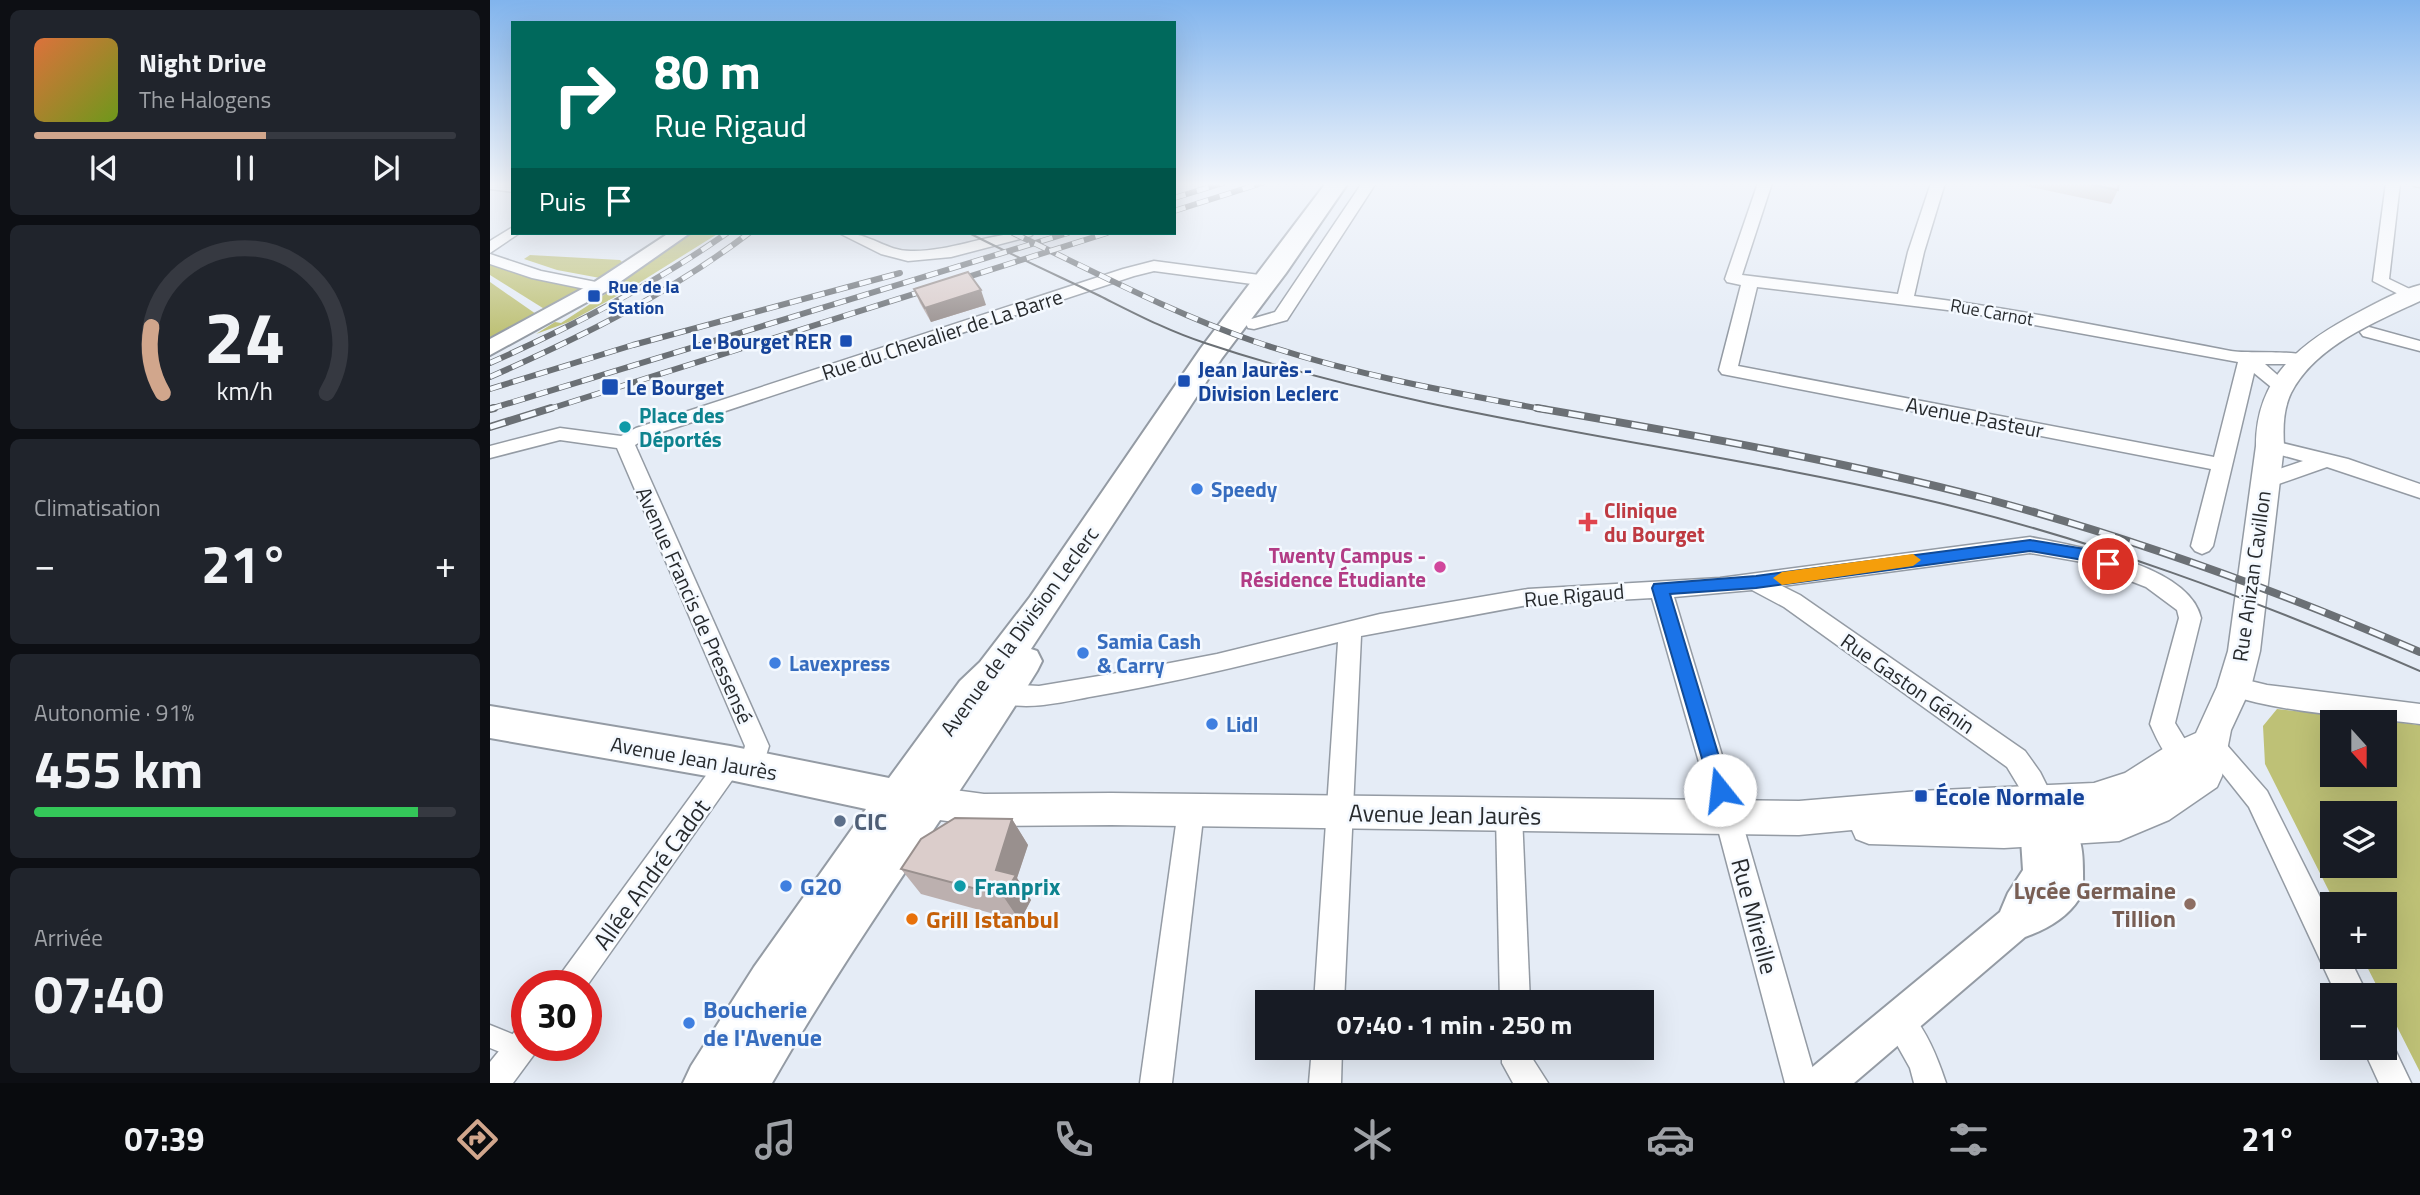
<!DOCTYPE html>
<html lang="fr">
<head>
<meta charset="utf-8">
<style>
	:root { --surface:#171b24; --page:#20242c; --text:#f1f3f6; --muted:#9ea1a6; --line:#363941; --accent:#d1a68c }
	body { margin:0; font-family:"Titillium Web",sans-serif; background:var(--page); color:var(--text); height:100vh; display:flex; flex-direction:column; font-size:26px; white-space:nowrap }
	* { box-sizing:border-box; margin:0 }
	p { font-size:23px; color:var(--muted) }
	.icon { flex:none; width:38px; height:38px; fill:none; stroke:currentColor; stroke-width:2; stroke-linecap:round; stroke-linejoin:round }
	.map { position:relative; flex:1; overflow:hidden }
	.drawer { display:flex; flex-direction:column; gap:10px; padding:10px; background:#0d0f14; width:490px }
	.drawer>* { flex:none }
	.guide { position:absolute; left:21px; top:21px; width:665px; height:214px; border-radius:0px; box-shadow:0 7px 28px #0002; background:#00695c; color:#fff; overflow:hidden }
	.needle { width:46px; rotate:159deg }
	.tools { position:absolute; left:1830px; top:710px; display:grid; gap:14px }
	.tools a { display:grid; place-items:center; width:77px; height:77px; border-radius:0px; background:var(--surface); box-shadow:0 7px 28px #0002; font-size:35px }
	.speed { position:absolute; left:21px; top:970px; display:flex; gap:14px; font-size:35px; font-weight:700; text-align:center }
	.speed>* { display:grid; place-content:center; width:91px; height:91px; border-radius:50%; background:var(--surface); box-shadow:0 7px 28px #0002; line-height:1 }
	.speed .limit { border:10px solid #d22; background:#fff; color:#111 }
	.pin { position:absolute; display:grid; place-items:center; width:60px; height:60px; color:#fff; margin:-30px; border:4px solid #fff; border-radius:50%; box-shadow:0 2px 7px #0007 }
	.me { position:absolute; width:77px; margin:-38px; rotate:344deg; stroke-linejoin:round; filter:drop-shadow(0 0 5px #0008) }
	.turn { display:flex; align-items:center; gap:24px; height:147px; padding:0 28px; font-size:32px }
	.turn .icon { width:91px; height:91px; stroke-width:2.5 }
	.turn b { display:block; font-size:49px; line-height:60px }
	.then { display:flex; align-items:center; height:66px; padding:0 28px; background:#0003; gap:14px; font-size:26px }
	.big { font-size:52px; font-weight:700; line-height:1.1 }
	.drawer .card { flex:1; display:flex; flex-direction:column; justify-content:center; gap:10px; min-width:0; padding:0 24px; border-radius:10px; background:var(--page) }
	.drawer .dial { align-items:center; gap:0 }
	.dial svg { height:182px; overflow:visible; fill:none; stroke:var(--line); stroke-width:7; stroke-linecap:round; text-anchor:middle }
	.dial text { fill:var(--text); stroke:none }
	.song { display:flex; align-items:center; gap:21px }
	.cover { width:84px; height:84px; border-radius:10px; background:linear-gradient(135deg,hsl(20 70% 55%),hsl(80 70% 35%)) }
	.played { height:7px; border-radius:4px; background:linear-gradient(90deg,var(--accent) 55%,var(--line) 55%) }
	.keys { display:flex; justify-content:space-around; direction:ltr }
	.heat { display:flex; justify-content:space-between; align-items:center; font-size:38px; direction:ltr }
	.charge { height:10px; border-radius:5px; background:linear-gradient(90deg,#34c759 91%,var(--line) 0) }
	.trip { position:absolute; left:765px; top:990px; width:399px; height:70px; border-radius:0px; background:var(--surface); box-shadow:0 7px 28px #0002; font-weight:700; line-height:70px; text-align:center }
	.tab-bar { display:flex; height:112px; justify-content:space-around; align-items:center; background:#090b0e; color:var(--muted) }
	.tab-bar .icon { width:49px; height:49px }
	.tab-bar .on { color:var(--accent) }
	.tab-bar b { font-size:32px; color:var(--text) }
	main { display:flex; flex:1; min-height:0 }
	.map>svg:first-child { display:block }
</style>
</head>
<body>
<main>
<section class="drawer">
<div class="card">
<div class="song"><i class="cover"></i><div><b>Night Drive</b><p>The Halogens</p></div></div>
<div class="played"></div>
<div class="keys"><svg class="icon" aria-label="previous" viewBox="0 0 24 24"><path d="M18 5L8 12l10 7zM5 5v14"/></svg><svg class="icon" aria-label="pause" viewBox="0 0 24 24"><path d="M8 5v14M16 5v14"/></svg><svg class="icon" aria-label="next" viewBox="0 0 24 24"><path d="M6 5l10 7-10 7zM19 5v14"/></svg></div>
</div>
<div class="card dial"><svg viewBox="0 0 100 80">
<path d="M14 69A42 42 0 1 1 86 69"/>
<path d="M14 69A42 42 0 0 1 9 40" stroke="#d1a68c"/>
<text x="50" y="56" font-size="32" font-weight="700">24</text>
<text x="50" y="72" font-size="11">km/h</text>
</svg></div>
<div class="card"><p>Climatisation</p>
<div class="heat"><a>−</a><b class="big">21°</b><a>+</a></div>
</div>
<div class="card"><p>Autonomie · 91%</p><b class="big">455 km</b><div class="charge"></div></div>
<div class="card"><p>Arrivée</p><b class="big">07:40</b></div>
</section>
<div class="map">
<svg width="1930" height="1083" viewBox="0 0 1930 1083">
	<rect width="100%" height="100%" fill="#e5ecf6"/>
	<g fill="#bec176" fill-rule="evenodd">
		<path d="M198,233H229L136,291L79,322L46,334L65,322L71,323L117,293Z"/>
		<path d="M40,255L130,260L133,263L110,278L67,270L34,259Z"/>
		<path d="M0,263L93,288L56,310L0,275Z"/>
		<path d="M0,282L46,314L0,338Z"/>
		<path d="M1787,709L1930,725V1072L1895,1003V996H1892L1872,957H1895V905H1846L1775,764L1773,726ZM1843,723H1895V775H1843ZM1843,814H1895V866H1843Z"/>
	</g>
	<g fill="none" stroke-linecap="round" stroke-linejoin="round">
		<defs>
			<path id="pedestrian" d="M0,1025L37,1040V1045H40L41,1049L38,1057L30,1060L0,1048Z"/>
			<g id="minor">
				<path d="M0,183L23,184V192L0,189Z"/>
				<path d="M872,183H886L797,320L764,329L758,328L756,324L758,320L785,312Z"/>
				<path d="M1268,183H1282L1252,275L1408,294L1418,252L1441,183H1455L1434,252L1424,296C1530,309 1635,331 1741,351C1757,354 1816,349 1824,359L1815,364H1775L1801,387L1792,393L1786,391L1764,373L1723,546L1719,551L1712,554L1705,551L1701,546L1721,469L1232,374L1229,370L1251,285L1237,282L1235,279ZM1267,287L1474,312L1748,362L1724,457L1248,366Z"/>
				<path d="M1896,183H1910L1899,279L1928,293L1930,296L1928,299L1922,301L1883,281Z"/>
				<path d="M1922,183H1930V187L1924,186Z"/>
				<path d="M23,227V233L28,234L0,253V241Z"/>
				<path d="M349,233C381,232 394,251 421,251C463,252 502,231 544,233L541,236L461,257L418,261L391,254Z"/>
				<path d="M0,254L51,271L116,284L118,287L110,292L42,278L0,264Z"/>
				<path d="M664,261L777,276L785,281L777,286L664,271L644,276L160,436L145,445L279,746L270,775L261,778L252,775L250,769L96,987L65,985L70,975L231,755L240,752L249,755L251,759L255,746L127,448L70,440L0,458V446L70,428L131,436L146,428L633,269Z"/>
				<path d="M1879,327L1930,341V351L1873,336L1870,332Z"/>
				<path d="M1780,440L1858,459L1930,484V498L1837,467L1780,487H1766L1763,482L1766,477L1813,461L1773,450L1770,446L1773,442Z"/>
				<path d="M1540,537C1586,546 1700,565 1711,618L1685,723L1705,756L1701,764C1679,771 1668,741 1660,724L1689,618L1687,610L1656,587L1592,562L1540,553L1292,586L1310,595L1535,751L1550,772L1565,802L1561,810L1552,814L1543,810L1517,767L1294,607L1262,590L1184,597L1251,818L1327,1083H1295L1225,818L1162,598L1038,605L871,636L854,1003H824L848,642C767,662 687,682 605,696C572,702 536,712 504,701L500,694L504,687L512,684L549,686L633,672L727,654L890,614L1038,589L1230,578Z"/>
				<path d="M1744,677L1777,685L1930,704V724C1866,716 1797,714 1736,694L1732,687L1736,680Z"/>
				<path d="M1720,732L1729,736L1777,791L1843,923V957H1859L1878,996H1847L1759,807L1708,743L1711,736Z"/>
				<path d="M701,798L710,802L714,810L682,1083H650L688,810L692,802Z"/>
				<path d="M1019,803L1028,807L1032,815L1040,1003H1010L1006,815L1010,807Z"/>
				<path d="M1408,1005C1432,1015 1448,1059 1456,1083H1424L1420,1068L1393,1020L1397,1009Z"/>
				<path d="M37,1026V1045H51L23,1083H0V1062L26,1030Z"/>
				<path d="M1895,1036L1899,1037L1921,1083H1889L1873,1048H1895Z"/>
				<path d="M822,1048H852L851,1083H819Z"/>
				<path d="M1012,1048H1042V1058L1058,1083H1023L1012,1063Z"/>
			</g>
			<g id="tertiary">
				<path d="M179,233H200L117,291L0,355V339L103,283Z"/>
				<path d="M1561,815C1591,826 1593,843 1593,872C1593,882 1594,891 1589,899C1577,918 1555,930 1535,937L1364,1083H1314L1320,1069L1510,912L1518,893L1533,870L1531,839L1536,828Z"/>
			</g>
			<path id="secondary" d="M1930,285V301C1885,322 1825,346 1801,393C1793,410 1793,428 1794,446L1770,651L1761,687L1741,730L1732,776L1727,787L1679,820L1629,841L1514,848L1379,844L1366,839L1362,830L1309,835L621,825L494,826L420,816L407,811L402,800L407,789L420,784L494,794L621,793L1309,801L1429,791L1604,783L1635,773L1679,745L1706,733L1727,687L1738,651L1766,446C1766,375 1813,341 1871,311C1890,301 1910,290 1930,285Z"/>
			<path id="primary" d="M836,183H858L796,273L732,358L541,649L547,651L552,661L547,671C461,810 363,941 282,1083H193L201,1066L264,967L376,809L240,780L0,738V706L240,746L399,778L470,681L490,662L540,597L711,348Z"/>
		</defs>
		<use href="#pedestrian" stroke="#949ba4" stroke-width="3"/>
		<use href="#minor" stroke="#949ba4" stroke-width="3"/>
		<use href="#tertiary" stroke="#949ba4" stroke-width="4"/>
		<use href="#secondary" stroke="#949ba4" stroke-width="3"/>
		<use href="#primary" stroke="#949ba4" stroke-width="4"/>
		<use href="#pedestrian" fill="#fff" fill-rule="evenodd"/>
		<use href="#minor" fill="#fff" fill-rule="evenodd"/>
		<use href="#tertiary" fill="#fff" fill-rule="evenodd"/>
		<use href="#secondary" fill="#fff" fill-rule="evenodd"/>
		<use href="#primary" fill="#fff" fill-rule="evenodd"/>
		<path stroke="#6b7075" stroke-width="2" d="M479,233C522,255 566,275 610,296C644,313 678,331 715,343C945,420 1189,443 1424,497C1599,537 1766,600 1930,671"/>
		<defs>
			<g id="rail-far1">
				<path d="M684,198L733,183"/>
				<path d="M684,211L772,183"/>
				<path d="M523,233C603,271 682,313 766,342C861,374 959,392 1057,410"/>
				<path d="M0,363C83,326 163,285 237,233"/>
				<path d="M0,377C91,337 179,294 259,233"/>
				<path d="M0,389L143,345L410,273"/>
				<path d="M0,409L578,233"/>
				<path d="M56,410L617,233"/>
			</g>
			<g id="rail">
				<path d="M1047,408C1197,434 1349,460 1497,499C1646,539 1789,591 1930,652"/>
				<path d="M0,409L4,408"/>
				<path d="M0,427L61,408"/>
			</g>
		</defs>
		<use href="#rail-far1" stroke="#6b7075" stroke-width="6"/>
		<use href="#rail" stroke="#6b7075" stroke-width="8"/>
		<use href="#rail-far1" stroke="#f4f9ff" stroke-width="4.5" stroke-dasharray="12" stroke-linecap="butt"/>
		<use href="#rail" stroke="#f4f9ff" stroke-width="5" stroke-dasharray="16" stroke-linecap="butt"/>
	</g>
	<g fill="#bcb0af">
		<path d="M1537,183H1629L1628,190L1621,204L1536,186Z"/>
		<path d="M424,289L496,305L441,322L430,303Z"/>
		<path d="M522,819L538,845L527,878L541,900L530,921L431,894L411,869Z"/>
	</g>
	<g fill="#99908e">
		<path d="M491,290L496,305L441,322L435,308Z"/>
		<path d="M522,819L538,845L527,878L541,900L530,921L513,896L506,870Z"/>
	</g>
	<g fill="#dbcdcb" stroke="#99908e" stroke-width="2">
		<path d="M1594,183H1629L1628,190Z"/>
		<path d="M478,272L491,290L435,308L424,289Z"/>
		<path d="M465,818L522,819L506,870L526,875L513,896L411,869L431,839Z"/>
	</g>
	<linearGradient id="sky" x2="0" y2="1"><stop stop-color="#81b4ed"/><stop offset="0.55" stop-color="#f3f6fb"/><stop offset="1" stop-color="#f3f6fb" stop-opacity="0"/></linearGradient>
	<rect width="1930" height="335" fill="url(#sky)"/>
	<path fill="#1a73e8" stroke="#114b97" stroke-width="2" d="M1540,540L1595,549L1624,559L1627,564L1618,569L1593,560L1540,551L1266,588L1180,594L1239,790L1236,796L1230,799L1223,796L1162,588L1164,584L1266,576Z"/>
	<path fill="#f59e0b" d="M1423,554L1431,560L1423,566L1292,585L1283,578L1292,572Z"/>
	<g fill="#1a4fb4" stroke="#f4f9ff" stroke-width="2.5">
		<rect x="97" y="289" width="14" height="14" rx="3.5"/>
		<rect x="349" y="334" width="14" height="14" rx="3.5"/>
		<rect x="687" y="374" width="14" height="14" rx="3.5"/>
		<rect x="111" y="378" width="18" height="18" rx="3.5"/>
		<rect x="1424" y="789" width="14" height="14" rx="3.5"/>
	</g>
	<g fill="#0f9aa8" stroke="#f4f9ff" stroke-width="2.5">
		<circle cx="135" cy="427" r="7"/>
		<circle cx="470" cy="886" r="7"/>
	</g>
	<g fill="#3f7fe0" stroke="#f4f9ff" stroke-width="2.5">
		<circle cx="707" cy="489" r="7"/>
		<circle cx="593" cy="653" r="7"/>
		<circle cx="285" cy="663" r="7"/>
		<circle cx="722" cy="724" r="7"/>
		<circle cx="296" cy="886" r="7"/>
		<circle cx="199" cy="1023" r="7"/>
	</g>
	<path fill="#e0444e" stroke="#f4f9ff" stroke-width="2.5" d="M1094.5 511.5h7v7h7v7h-7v7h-7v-7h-7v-7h7z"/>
	<circle fill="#d1479c" stroke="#f4f9ff" stroke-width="2.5" cx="950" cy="567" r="7"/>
	<circle fill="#5c6f8a" stroke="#f4f9ff" stroke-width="2.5" cx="350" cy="821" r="7"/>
	<circle fill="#8d6e63" stroke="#f4f9ff" stroke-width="2.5" cx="1700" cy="904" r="7"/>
	<circle fill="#e8710a" stroke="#f4f9ff" stroke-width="2.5" cx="422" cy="919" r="7"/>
	<g text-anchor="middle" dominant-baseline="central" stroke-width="5" stroke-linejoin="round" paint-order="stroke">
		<g font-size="18" font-weight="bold" fill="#164399" stroke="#f4f9ff" text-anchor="start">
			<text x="118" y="286">Rue de la<tspan x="118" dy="21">Station</tspan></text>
		</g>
		<g font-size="18" fill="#272a2d" stroke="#f4f9ff">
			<text transform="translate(1502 312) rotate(10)">Rue Carnot</text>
		</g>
		<g font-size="21" fill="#272a2d" stroke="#f4f9ff">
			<text transform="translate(452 334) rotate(-18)">Rue du Chevalier de La Barre</text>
			<text transform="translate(1485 417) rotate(11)">Avenue Pasteur</text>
			<text transform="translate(1761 576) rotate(-82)">Rue Anizan Cavillon</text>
			<text transform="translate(1084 595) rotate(-5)">Rue Rigaud</text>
			<text transform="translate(205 605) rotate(66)">Avenue Francis de Pressensé</text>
			<text transform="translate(529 631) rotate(-54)">Avenue de la Division Leclerc</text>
			<text transform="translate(1418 683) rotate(35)">Rue Gaston Génin</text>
			<text transform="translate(204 758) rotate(10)">Avenue Jean Jaurès</text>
		</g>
		<g font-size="21" font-weight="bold" fill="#164399" stroke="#f4f9ff" text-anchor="start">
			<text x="342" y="341" text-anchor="end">Le Bourget RER</text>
			<text x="708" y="369">Jean Jaurès -<tspan x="708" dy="24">Division Leclerc</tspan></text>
			<text x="136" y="387">Le Bourget</text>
		</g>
		<g font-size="21" font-weight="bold" fill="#0d838f" stroke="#f4f9ff" text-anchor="start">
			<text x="149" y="415">Place des<tspan x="149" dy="24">Déportés</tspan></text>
		</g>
		<g font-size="21" font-weight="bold" fill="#366cbe" stroke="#f4f9ff" text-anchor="start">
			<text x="721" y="489">Speedy</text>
			<text x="607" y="641">Samia Cash<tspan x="607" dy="24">&amp; Carry</tspan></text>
			<text x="299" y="663">Lavexpress</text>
			<text x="736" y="724">Lidl</text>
		</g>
		<g font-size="21" font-weight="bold" fill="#be3a42" stroke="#f4f9ff" text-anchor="start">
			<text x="1114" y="510">Clinique<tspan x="1114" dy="24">du Bourget</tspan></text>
		</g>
		<g font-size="21" font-weight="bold" fill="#b23c85" stroke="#f4f9ff" text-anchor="end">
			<text x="936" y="555">Twenty Campus -<tspan x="936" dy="24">Résidence Étudiante</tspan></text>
		</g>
		<g font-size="24" font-weight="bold" fill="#164399" stroke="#f4f9ff" text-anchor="start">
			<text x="1445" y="796">École Normale</text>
		</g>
		<g font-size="24" fill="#272a2d" stroke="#f4f9ff">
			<text transform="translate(955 814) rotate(1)">Avenue Jean Jaurès</text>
			<text transform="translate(161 874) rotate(-54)">Allée André Cadot</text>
			<text transform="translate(1265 916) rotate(75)">Rue Mireille</text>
		</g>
		<g font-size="24" font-weight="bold" fill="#4e5e75" stroke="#f4f9ff" text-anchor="start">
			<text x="364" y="821">CIC</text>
		</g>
		<g font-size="24" font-weight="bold" fill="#366cbe" stroke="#f4f9ff" text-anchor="start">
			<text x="310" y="886">G20</text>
			<text x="213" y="1009">Boucherie<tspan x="213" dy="28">de l'Avenue</tspan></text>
		</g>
		<g font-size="24" font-weight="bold" fill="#0d838f" stroke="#f4f9ff" text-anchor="start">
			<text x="484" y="886">Franprix</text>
		</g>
		<g font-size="24" font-weight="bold" fill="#785e54" stroke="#f4f9ff" text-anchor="end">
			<text x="1686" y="890">Lycée Germaine<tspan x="1686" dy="28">Tillion</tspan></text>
		</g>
		<g font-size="24" font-weight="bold" fill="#c56008" stroke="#f4f9ff" text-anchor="start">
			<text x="436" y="919">Grill Istanbul</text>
		</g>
	</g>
</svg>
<div class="tools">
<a><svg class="needle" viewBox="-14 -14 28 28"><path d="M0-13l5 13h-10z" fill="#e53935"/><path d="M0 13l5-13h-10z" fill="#9ea1a6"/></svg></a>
<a><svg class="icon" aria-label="layers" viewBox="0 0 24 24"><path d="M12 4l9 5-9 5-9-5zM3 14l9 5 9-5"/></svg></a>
<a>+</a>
<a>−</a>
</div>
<div class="speed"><div class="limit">30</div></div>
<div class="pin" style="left:1618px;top:564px;background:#d93025"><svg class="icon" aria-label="arrive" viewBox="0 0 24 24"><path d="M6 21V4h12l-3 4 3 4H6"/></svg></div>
<svg class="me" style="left:1230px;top:790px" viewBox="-20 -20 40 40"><circle r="19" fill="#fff"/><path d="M0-13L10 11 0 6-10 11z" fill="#1a73e8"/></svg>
<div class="trip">07:40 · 1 min · 250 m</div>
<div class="guide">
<div class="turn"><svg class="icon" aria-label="right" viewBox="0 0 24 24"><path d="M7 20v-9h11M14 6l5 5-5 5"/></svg><div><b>80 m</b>Rue Rigaud</div></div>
<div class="then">Puis<svg class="icon" aria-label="arrive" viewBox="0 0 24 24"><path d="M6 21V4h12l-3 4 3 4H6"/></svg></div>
</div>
</div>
</main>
<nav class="tab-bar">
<b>07:39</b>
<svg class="icon on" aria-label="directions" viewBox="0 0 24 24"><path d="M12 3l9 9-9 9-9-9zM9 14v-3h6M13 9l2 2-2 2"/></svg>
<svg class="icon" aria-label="music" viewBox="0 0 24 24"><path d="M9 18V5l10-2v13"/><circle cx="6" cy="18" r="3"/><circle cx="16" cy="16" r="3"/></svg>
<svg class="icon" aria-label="phone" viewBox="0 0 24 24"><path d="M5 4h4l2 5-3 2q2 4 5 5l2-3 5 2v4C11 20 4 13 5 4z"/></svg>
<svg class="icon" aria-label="climate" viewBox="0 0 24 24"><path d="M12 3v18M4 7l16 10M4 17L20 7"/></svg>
<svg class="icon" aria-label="car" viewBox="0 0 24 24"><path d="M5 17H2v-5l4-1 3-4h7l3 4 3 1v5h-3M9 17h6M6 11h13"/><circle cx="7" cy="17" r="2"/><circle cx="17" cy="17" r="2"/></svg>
<svg class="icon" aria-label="filters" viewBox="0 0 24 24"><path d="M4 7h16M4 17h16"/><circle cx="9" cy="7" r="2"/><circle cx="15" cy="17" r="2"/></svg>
<b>21°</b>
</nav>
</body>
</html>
